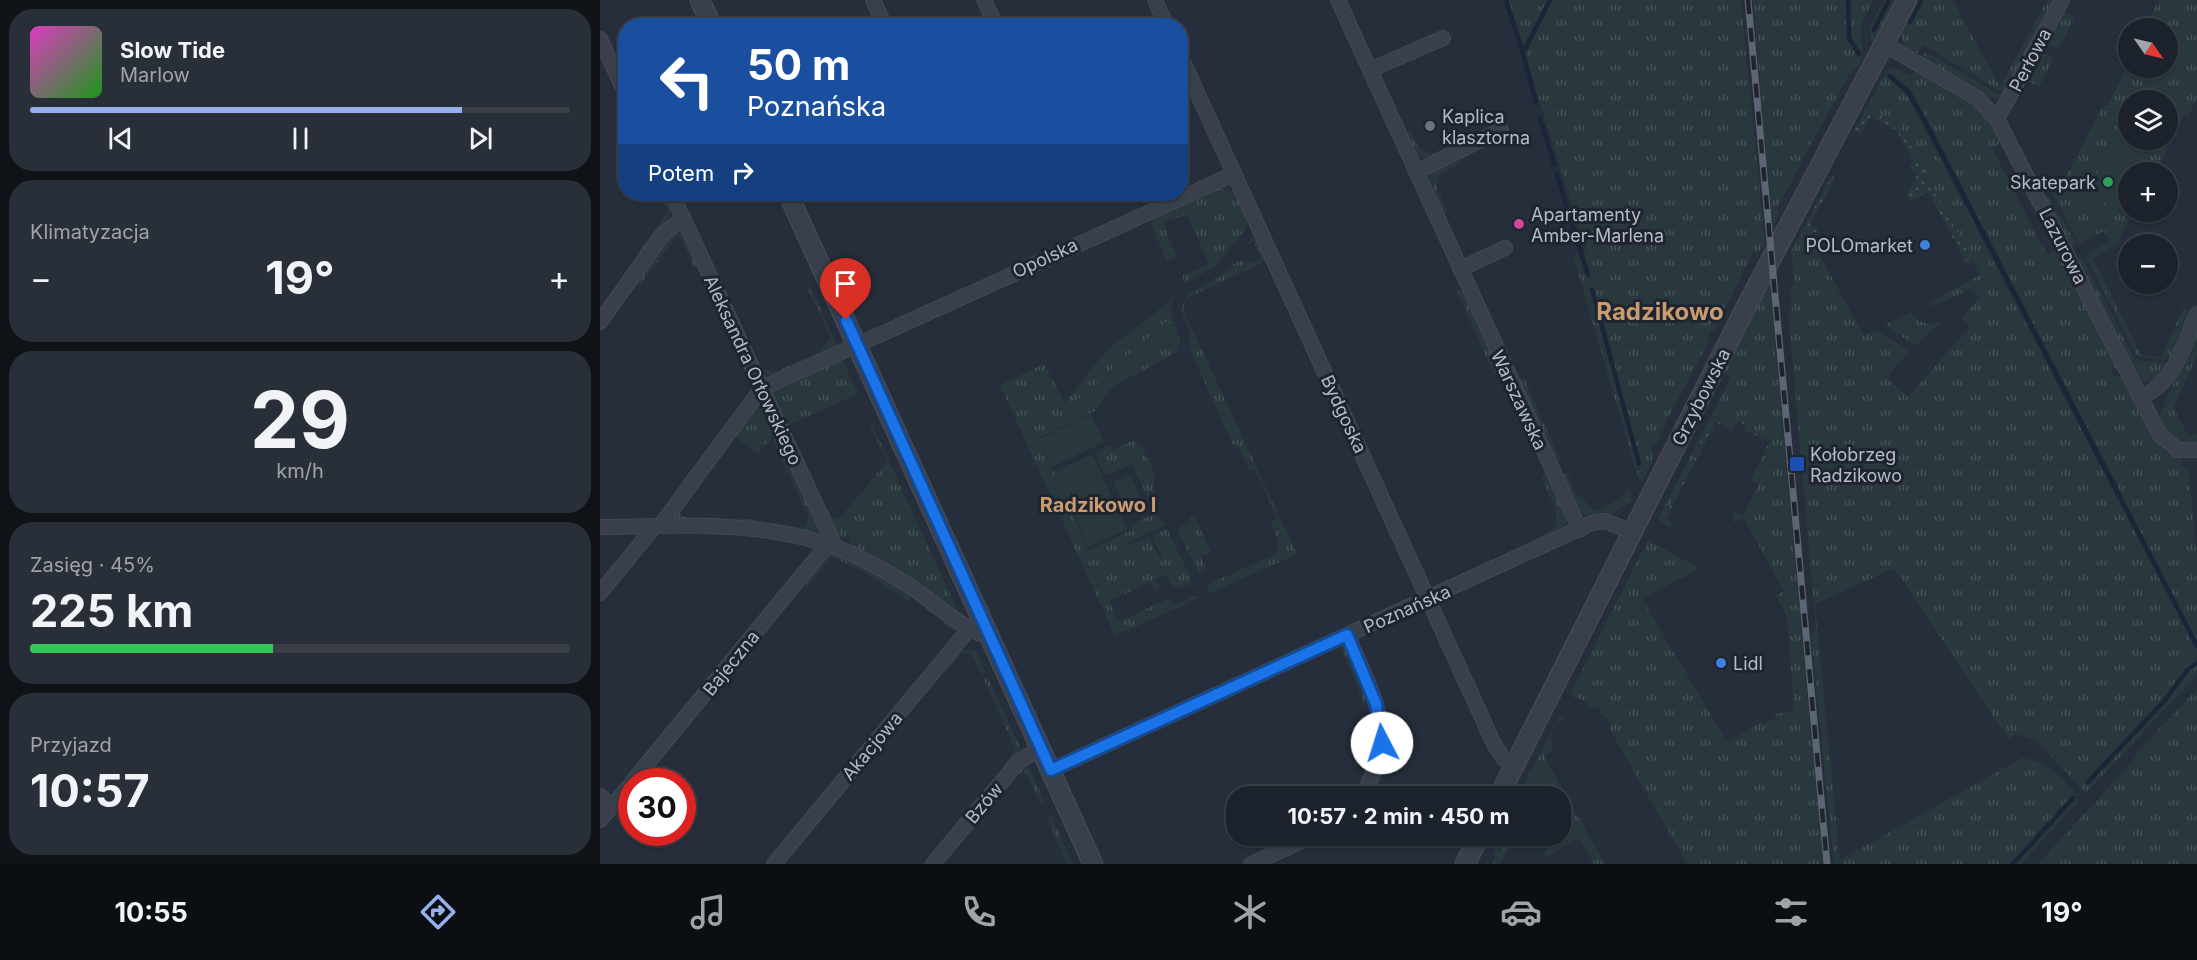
<!DOCTYPE html>
<html lang="pl">
<head>
<meta charset="utf-8">
<style>
	:root { --surface:#1c222c; --page:#292f38; --text:#f1f3f6; --muted:#a0a4a9; --line:#3a3f48; --accent:#95b0ec }
	body { margin:0; font-family:Inter,sans-serif; background:var(--page); color:var(--text); height:100vh; display:flex; flex-direction:column; font-size:22px; white-space:nowrap }
	* { box-sizing:border-box; margin:0 }
	p { font-size:20px; color:var(--muted) }
	.icon { flex:none; width:33px; height:33px; fill:none; stroke:currentColor; stroke-width:2; stroke-linecap:round; stroke-linejoin:round }
	.map { position:relative; flex:1; overflow:hidden }
	.drawer { display:flex; flex-direction:column; gap:9px; padding:9px; background:#0f1318; width:600px }
	.drawer>* { flex:none }
	.guide { position:absolute; left:18px; top:18px; width:570px; height:183px; border-radius:24px; box-shadow:0 2px 4px #0004,0 0 0 2px var(--line); background:#1a4fa0; color:#fff; overflow:hidden }
	.needle { width:39px; rotate:124deg }
	.tools { position:absolute; left:1518px; top:18px; display:grid; gap:12px }
	.tools a { display:grid; place-items:center; width:60px; height:60px; border-radius:50%; background:var(--surface); box-shadow:0 2px 4px #0004,0 0 0 2px var(--line); font-size:30px }
	.speed { position:absolute; left:18px; top:768px; display:flex; gap:12px; font-size:30px; font-weight:700; text-align:center }
	.speed>* { display:grid; place-content:center; width:78px; height:78px; border-radius:50%; background:var(--surface); box-shadow:0 2px 4px #0004,0 0 0 2px var(--line); line-height:1 }
	.speed .limit { border:9px solid #d22; background:#fff; color:#111 }
	.pin { position:absolute; display:grid; place-items:center; width:51px; height:51px; color:#fff; margin:-62px -26px; border-radius:50% 50% 50% 0; rotate:-45deg; box-shadow:0 0 6px #0007 }
	.pin .icon { rotate:45deg }
	.me { position:absolute; width:66px; margin:-33px; rotate:355deg; stroke-linejoin:round; filter:drop-shadow(0 0 4px #0008) }
	.turn { display:flex; align-items:center; gap:21px; height:126px; padding:0 30px; font-size:27px }
	.turn .icon { width:78px; height:78px; stroke-width:2.5 }
	.turn b { display:block; font-size:42px; line-height:51px }
	.then { display:flex; align-items:center; height:57px; padding:0 30px; background:#0003; gap:12px; font-size:22px }
	.big { font-size:45px; font-weight:700; line-height:1.1 }
	.drawer .widget { flex:1; display:flex; flex-direction:column; justify-content:center; gap:9px; min-width:0; padding:0 21px; border-radius:24px; background:var(--page) }
	.drawer .dial { align-items:center; gap:0 }
	.dial b { font-size:78px; line-height:1 }
	.song { display:flex; align-items:center; gap:18px }
	.cover { width:72px; height:72px; border-radius:9px; background:linear-gradient(135deg,hsl(310 70% 55%),hsl(120 70% 35%)) }
	.played { height:6px; border-radius:3px; background:linear-gradient(90deg,var(--accent) 80%,var(--line) 80%) }
	.keys { display:flex; justify-content:space-around; direction:ltr }
	.heat { display:flex; justify-content:space-between; align-items:center; font-size:33px; direction:ltr }
	.charge { height:9px; border-radius:4px; background:linear-gradient(90deg,#34c759 45%,var(--line) 0) }
	.trip { position:absolute; left:626px; top:786px; width:345px; height:60px; border-radius:24px; background:var(--surface); box-shadow:0 2px 4px #0004,0 0 0 2px var(--line); font-weight:700; line-height:60px; text-align:center }
	.tabs { display:flex; height:96px; justify-content:space-around; align-items:center; background:#0b0e12; color:var(--muted) }
	.tabs .icon { width:42px; height:42px }
	.tabs .active { color:var(--accent) }
	.tabs b { font-size:27px; color:var(--text) }
	main { display:flex; flex:1; min-height:0 }
	.map>svg:first-child { display:block }
</style>
</head>
<body>
<main>
<section class="drawer">
<div class="widget">
<div class="song"><i class="cover"></i><div><b>Slow Tide</b><p>Marlow</p></div></div>
<div class="played"></div>
<div class="keys"><svg class="icon" aria-label="previous" viewBox="0 0 24 24"><path d="M18 5L8 12l10 7zM5 5v14"/></svg><svg class="icon" aria-label="pause" viewBox="0 0 24 24"><path d="M8 5v14M16 5v14"/></svg><svg class="icon" aria-label="next" viewBox="0 0 24 24"><path d="M6 5l10 7-10 7zM19 5v14"/></svg></div>
</div>
<div class="widget"><p>Klimatyzacja</p>
<div class="heat"><a>−</a><b class="big">19°</b><a>+</a></div>
</div>
<div class="widget dial"><b>29</b><p>km/h</p></div>
<div class="widget"><p>Zasięg · 45%</p><b class="big">225 km</b><div class="charge"></div></div>
<div class="widget"><p>Przyjazd</p><b class="big">10:57</b></div>
</section>
<div class="map">
<svg width="1597" height="864" viewBox="0 0 1597 864">
	<defs>
		<pattern id="grass-tufts" width="24" height="20" patternUnits="userSpaceOnUse" patternTransform="scale(1.5)"><rect width="24" height="20" fill="#28383c"/><path d="M3 7l-1-3M5 7V3M7 7l1-3M15 17l-1-3M17 17v-4M19 17l1-3" fill="none" stroke="#455357"/></pattern>
		<pattern id="garden-dots" width="8" height="8" patternUnits="userSpaceOnUse" patternTransform="scale(1.5)"><rect width="8" height="8" fill="#28383c"/><path d="M2 2h.1M6 6h.1" fill="none" stroke="#455357" stroke-width="1.8" stroke-linecap="round"/></pattern>
	</defs>
	<rect width="100%" height="100%" fill="#262e3b"/>
	<g fill="url(#grass-tufts)" fill-rule="evenodd">
		<path d="M908,0H1141L1165,244L1157,254L1153,252L1114,331L1111,330L1107,338L1110,339C1093,374 1071,407 1057,443H1053L1052,462L1043,481L1039,479L1035,467L973,256L986,250Z"/>
		<path d="M1153,0H1274C1270,8 1262,18 1261,26C1260,45 1269,63 1249,74L1177,208L1179,213L1173,230Z"/>
		<path d="M1284,0H1300L1273,50L1270,26Z"/>
		<path d="M1315,0H1353L1400,87L1447,0H1456L1408,90L1402,92L1323,45L1316,55L1305,48L1300,31Z"/>
		<path d="M1559,0H1597V98L1588,117L1584,115L1556,172H1528V212H1532L1517,244L1493,258L1541,355L1561,357L1584,307L1590,313L1569,360L1541,357L1536,354L1485,255L1510,241L1504,231L1479,244L1456,200L1458,196L1455,198L1451,193L1453,191L1457,194L1504,104L1507,106L1528,66L1568,68V28H1544ZM1528,100H1568V140H1528Z"/>
		<path d="M1464,12L1475,18L1458,49L1447,43Z"/>
		<path d="M1442,52L1454,58L1439,87L1427,81Z"/>
		<path d="M1325,53H1328L1402,96L1396,99L1388,97L1322,59Z"/>
		<path d="M1294,68L1312,76L1316,69C1355,92 1380,101 1403,142L1392,148L1447,255L1458,250L1517,367L1511,370L1515,378L1522,375L1560,447L1570,455L1580,458L1584,467L1588,468L1597,552V675L1487,792L1481,788L1438,742L1417,734L1409,739L1294,568L1215,604L1240,860L1422,758C1444,760 1471,781 1478,802L1421,864H1234L1211,634L1216,629L1188,311H1192L1190,286L1195,285L1191,251L1204,227L1264,336L1276,330L1306,349L1308,353L1291,372L1288,379L1308,397L1370,326L1362,318L1380,297L1371,289L1334,306L1328,303L1380,275L1301,128L1267,107L1286,71ZM1292,75L1311,90L1327,120L1523,496L1518,500L1306,93L1290,79Z"/>
		<path d="M810,130L819,148L832,154L855,143L857,147C828,162 819,168 806,133Z"/>
		<path d="M852,160L864,162L841,173L836,186L848,212L841,215L828,182L833,170Z"/>
		<path d="M616,188L639,193L648,220L646,228L617,265L584,284L583,275L609,264L587,214L563,223L577,257L567,261L551,224L555,215Z"/>
		<path d="M66,194L72,212L37,262L33,260L68,211L61,196Z"/>
		<path d="M1448,195L1477,245L1471,248L1447,200Z"/>
		<path d="M77,233L86,236L99,265L94,268L81,238H75L39,287L34,284L68,237Z"/>
		<path d="M653,236H656L667,261L587,298L583,309L697,554L608,594L607,585L676,554C681,543 675,533 671,521L677,518L654,468L649,470L637,444L633,445L590,350V334L581,310L588,294L619,277L632,265L639,261L652,263L661,258L654,242L647,245Z"/>
		<path d="M1482,257L1534,358L1540,361L1567,363L1557,379L1544,382L1537,376L1477,259Z"/>
		<path d="M1169,279L1223,864H1087L1009,728L1011,726L1007,718L1005,719L998,707H986L988,703L970,694L1048,540L1099,568L1042,599L1127,742L1161,722L1163,725L1176,717L1175,714L1194,711L1187,616L1176,596L1184,591L1144,519L1134,523L1133,511L1143,515L1159,485L1151,480L1171,441L1146,428L1148,424L1136,418L1131,426L1115,418L1063,519L1075,525L1069,527L1058,519L1131,377L1124,373Z"/>
		<path d="M210,285L238,348L173,377L159,371L164,369L174,372L221,351L230,338L208,289Z"/>
		<path d="M863,289L900,371L894,374L857,292Z"/>
		<path d="M573,294L571,313L580,341L576,353L512,387L495,411L438,438L489,550L532,530L531,525L555,513L551,503L554,501L558,515L566,525L526,543L527,546L549,537L560,559L562,558L552,535L567,529L591,578L590,584L580,588L571,585L566,574L556,579L560,588L555,591L550,582L509,601L518,622L568,599L575,605L594,596L601,597L515,636L400,385L444,364L465,403L506,351L565,305Z"/>
		<path d="M1311,312C1318,324 1329,326 1342,321L1316,346L1285,325Z"/>
		<path d="M1597,329V356L1573,408L1588,435L1597,434V444C1577,447 1563,434 1560,415Z"/>
		<path d="M242,358L258,394L185,427L171,398L174,390Z"/>
		<path d="M924,378L961,461L955,464L917,381Z"/>
		<path d="M156,403L163,404L222,536L179,526L76,520L78,510L85,517L148,519L203,528L209,518L172,437L158,454L133,435Z"/>
		<path d="M272,424L360,616L247,546L252,542L247,535L242,538L222,511L227,508L231,517L239,519L287,462L270,426Z"/>
		<path d="M532,441L540,443L554,472V498L549,500L532,464L505,476L495,453L510,445L513,450Z"/>
		<path d="M967,473L976,493L995,511L1016,501L1030,489L1032,500L1012,514L985,515L974,506L960,476Z"/>
		<path d="M947,474L967,521L963,530L938,542L937,538L956,527V510L941,477Z"/>
		<path d="M594,515L611,552L601,557L607,570L599,574L578,531L580,527L591,522L589,517Z"/>
		<path d="M235,552L315,596L355,628L353,630L311,597L308,600L260,570L232,557L207,586L203,583L227,555Z"/>
		<path d="M739,644L746,649L767,698L764,703Z"/>
		<path d="M359,650H376L386,673L382,675L371,654L362,653L347,670L345,668Z"/>
		<path d="M387,676L421,749L407,762L415,749L383,677Z"/>
		<path d="M1597,689V864H1438L1532,762L1539,750Z"/>
		<path d="M789,715L794,754L773,796H769C783,771 791,746 786,718Z"/>
		<path d="M960,715L966,717C951,725 950,736 952,751L944,756L1005,864H994L979,838L942,859L954,836H960V823L968,806L960,802V796H949L937,791L934,796H918Z"/>
		<path d="M428,766L446,804L441,806L424,769L419,775L417,771Z"/>
		<path d="M450,814L473,864H467L448,820Z"/>
		<path d="M898,836L913,838L900,864H893Z"/>
	</g>
	<g fill="url(#garden-dots)">
		<path d="M1267,107L1301,127L1373,261L1367,264L1328,192L1309,202L1306,195L1318,174L1309,168L1313,161L1297,131L1271,117L1260,135L1254,131Z"/>
		<path d="M1231,176L1236,178L1210,224L1219,230L1208,236L1204,227Z"/>
		<path d="M1136,417L1148,424L1146,428L1171,441L1151,480L1169,442L1142,429L1145,425L1138,421L1132,430L1116,422L1066,519L1075,525L1063,519L1115,418L1131,426Z"/>
	</g>
	<g fill="#28383c">
		<path d="M1528,108V140H1550L1541,158L1510,142Z"/>
		<path d="M1518,153L1525,157C1525,186 1518,188 1501,208L1489,201C1494,184 1496,170 1510,156L1514,157Z"/>
		<path d="M567,321L574,328L471,419L465,411Z"/>
		<path d="M491,414L504,442L452,467L439,439Z"/>
		<path d="M492,454L527,529L489,547L454,472Z"/>
		<path d="M530,474L545,508L529,516L513,482Z"/>
	</g>
	<g fill="none" stroke-linecap="round" stroke-linejoin="round">
		<g stroke="#1b2438" stroke-width="4.5">
			<path d="M906,0L923,53"/>
			<path d="M1248,0L1249,38L1259,54"/>
			<path d="M1310,22L1321,0"/>
			<path d="M1274,30L1289,0"/>
			<path d="M1290,76L1308,92L1325,121L1597,646"/>
			<path d="M936,103L923,53L950,0"/>
			<path d="M940,119L954,164"/>
			<path d="M957,175L988,275"/>
			<path d="M992,289L1039,464"/>
			<path d="M1488,782L1565,700L1588,669L1597,663"/>
			<path d="M1413,864L1473,798"/>
		</g>
		<defs>
			<g id="minor">
				<path d="M273,0L285,26"/>
				<path d="M384,0L396,26"/>
				<path d="M555,0L567,26"/>
				<path d="M738,0L980,530"/>
				<path d="M0,39L26,94"/>
				<path d="M1284,44L1377,98L1397,119L1560,435L1578,450H1597"/>
				<path d="M580,55L894,744L903,758L915,765"/>
				<path d="M770,70L843,38"/>
				<path d="M1397,119L1462,0"/>
				<path d="M816,172L901,130"/>
				<path d="M72,194L235,546"/>
				<path d="M860,269L905,248"/>
				<path d="M0,322L63,234L83,218"/>
				<path d="M1541,397C1575,383 1583,346 1597,314"/>
				<path d="M60,526L162,388L634,174"/>
				<path d="M0,527C89,526 185,518 266,561C284,570 304,581 321,594C343,610 363,629 390,637"/>
				<path d="M0,593L55,526"/>
				<path d="M747,635C774,698 799,730 762,796"/>
				<path d="M451,770L992,523L1005,521L1032,532"/>
				<path d="M32,782L228,544"/>
				<path d="M0,796L12,806"/>
				<path d="M0,820L32,783"/>
				<path d="M174,864L369,629"/>
				<path d="M333,864L419,761L441,748"/>
				<path d="M651,864L713,836"/>
			</g>
			<g id="tertiary">
				<path d="M100,0L112,26"/>
				<path d="M188,194L493,864"/>
				<path d="M899,796L1146,307L1307,0"/>
				<path d="M865,864L880,836"/>
			</g>
		</defs>
		<use href="#minor" stroke="#434954" stroke-width="16"/>
		<use href="#tertiary" stroke="#434954" stroke-width="21"/>
		<use href="#minor" stroke="#3a404b" stroke-width="14"/>
		<use href="#tertiary" stroke="#3a404b" stroke-width="18"/>
		<defs>
			<path id="rail" d="M1148,0L1227,864"/>
		</defs>
		<use href="#rail" stroke="#5d6472" stroke-width="7"/>
		<use href="#rail" stroke="#1f2530" stroke-width="4.5" stroke-dasharray="14" stroke-linecap="butt"/>
	</g>
	<g fill="none" stroke-linecap="round" stroke-linejoin="round">
		<defs>
			<path id="route" d="M246,320L451,770L747,635L776,704L782,743"/>
		</defs>
		<use href="#route" stroke="#114b97" stroke-width="15"/>
		<use href="#route" stroke="#1a73e8" stroke-width="10"/>
	</g>
	<circle fill="#6b7280" stroke="#1f2530" stroke-width="2" cx="830" cy="126" r="6"/>
	<circle fill="#2e9e5b" stroke="#1f2530" stroke-width="2" cx="1508" cy="182" r="6"/>
	<circle fill="#d1479c" stroke="#1f2530" stroke-width="2" cx="919" cy="224" r="6"/>
	<g fill="#3f7fe0" stroke="#1f2530" stroke-width="2">
		<circle cx="1325" cy="245" r="6"/>
		<circle cx="1121" cy="663" r="6"/>
	</g>
	<rect fill="#1a4fb4" stroke="#1f2530" stroke-width="2" x="1189" y="456" width="16" height="16" rx="3"/>
	<g text-anchor="middle" dominant-baseline="central" stroke-width="6" stroke-linejoin="round" paint-order="stroke">
		<g font-size="18" fill="#b6bbc6" stroke="#1f2530">
			<text transform="translate(1430 60) rotate(-62)">Perłowa</text>
			<text transform="translate(1463 246) rotate(63)">Lazurowa</text>
			<text transform="translate(445 258) rotate(-25)">Opolska</text>
			<text transform="translate(153 370) rotate(65)">Aleksandra Orłowskiego</text>
			<text transform="translate(1101 397) rotate(-63)">Grzybowska</text>
			<text transform="translate(919 400) rotate(65)">Warszawska</text>
			<text transform="translate(744 414) rotate(65)">Bydgoska</text>
			<text transform="translate(807 609) rotate(-24)">Poznańska</text>
			<text transform="translate(131 663) rotate(-51)">Bajeczna</text>
			<text transform="translate(272 746) rotate(-50)">Akacjowa</text>
			<text transform="translate(384 803) rotate(-50)">Bzów</text>
		</g>
		<g font-size="18" fill="#b6bbc6" stroke="#1f2530" text-anchor="start">
			<text x="842" y="116">Kaplica<tspan x="842" dy="21">klasztorna</tspan></text>
			<text x="1496" y="182" text-anchor="end">Skatepark</text>
			<text x="931" y="214">Apartamenty<tspan x="931" dy="21">Amber-Marlena</tspan></text>
			<text x="1313" y="245" text-anchor="end">POLOmarket</text>
			<text x="1210" y="454">Kołobrzeg<tspan x="1210" dy="21">Radzikowo</tspan></text>
			<text x="1133" y="663">Lidl</text>
		</g>
		<g font-size="20" font-weight="bold" fill="#c99c6f" stroke="#1f2530">
			<text x="498" y="505">Radzikowo I</text>
		</g>
		<g font-size="24" font-weight="bold" fill="#c99c6f" stroke="#1f2530">
			<text x="1060" y="311">Radzikowo</text>
		</g>
	</g>
</svg>
<div class="tools">
<a><svg class="needle" viewBox="-14 -14 28 28"><path d="M0-13l5 13h-10z" fill="#e53935"/><path d="M0 13l5-13h-10z" fill="#a0a4a9"/></svg></a>
<a><svg class="icon" aria-label="layers" viewBox="0 0 24 24"><path d="M12 4l9 5-9 5-9-5zM3 14l9 5 9-5"/></svg></a>
<a>+</a>
<a>−</a>
</div>
<div class="speed"><div class="limit">30</div></div>
<div class="pin" style="left:246px;top:320px;background:#d93025"><svg class="icon" aria-label="arrive" viewBox="0 0 24 24"><path d="M6 21V4h12l-3 4 3 4H6"/></svg></div>
<svg class="me" style="left:782px;top:743px" viewBox="-20 -20 40 40"><circle r="19" fill="#fff"/><path d="M0-13L10 11 0 6-10 11z" fill="#1a73e8"/></svg>
<div class="trip">10:57 · 2 min · 450 m</div>
<div class="guide">
<div class="turn"><svg class="icon" aria-label="left" viewBox="0 0 24 24"><path d="M17 20v-9H6M10 6l-5 5 5 5"/></svg><div><b>50 m</b>Poznańska</div></div>
<div class="then">Potem<svg class="icon" aria-label="right" viewBox="0 0 24 24"><path d="M7 20v-9h11M14 6l5 5-5 5"/></svg></div>
</div>
</div>
</main>
<nav class="tabs">
<b>10:55</b>
<svg class="icon active" aria-label="directions" viewBox="0 0 24 24"><path d="M12 3l9 9-9 9-9-9zM9 14v-3h6M13 9l2 2-2 2"/></svg>
<svg class="icon" aria-label="music" viewBox="0 0 24 24"><path d="M9 18V5l10-2v13"/><circle cx="6" cy="18" r="3"/><circle cx="16" cy="16" r="3"/></svg>
<svg class="icon" aria-label="phone" viewBox="0 0 24 24"><path d="M5 4h4l2 5-3 2q2 4 5 5l2-3 5 2v4C11 20 4 13 5 4z"/></svg>
<svg class="icon" aria-label="climate" viewBox="0 0 24 24"><path d="M12 3v18M4 7l16 10M4 17L20 7"/></svg>
<svg class="icon" aria-label="car" viewBox="0 0 24 24"><path d="M5 17H2v-5l4-1 3-4h7l3 4 3 1v5h-3M9 17h6M6 11h13"/><circle cx="7" cy="17" r="2"/><circle cx="17" cy="17" r="2"/></svg>
<svg class="icon" aria-label="filters" viewBox="0 0 24 24"><path d="M4 7h16M4 17h16"/><circle cx="9" cy="7" r="2"/><circle cx="15" cy="17" r="2"/></svg>
<b>19°</b>
</nav>
</body>
</html>
